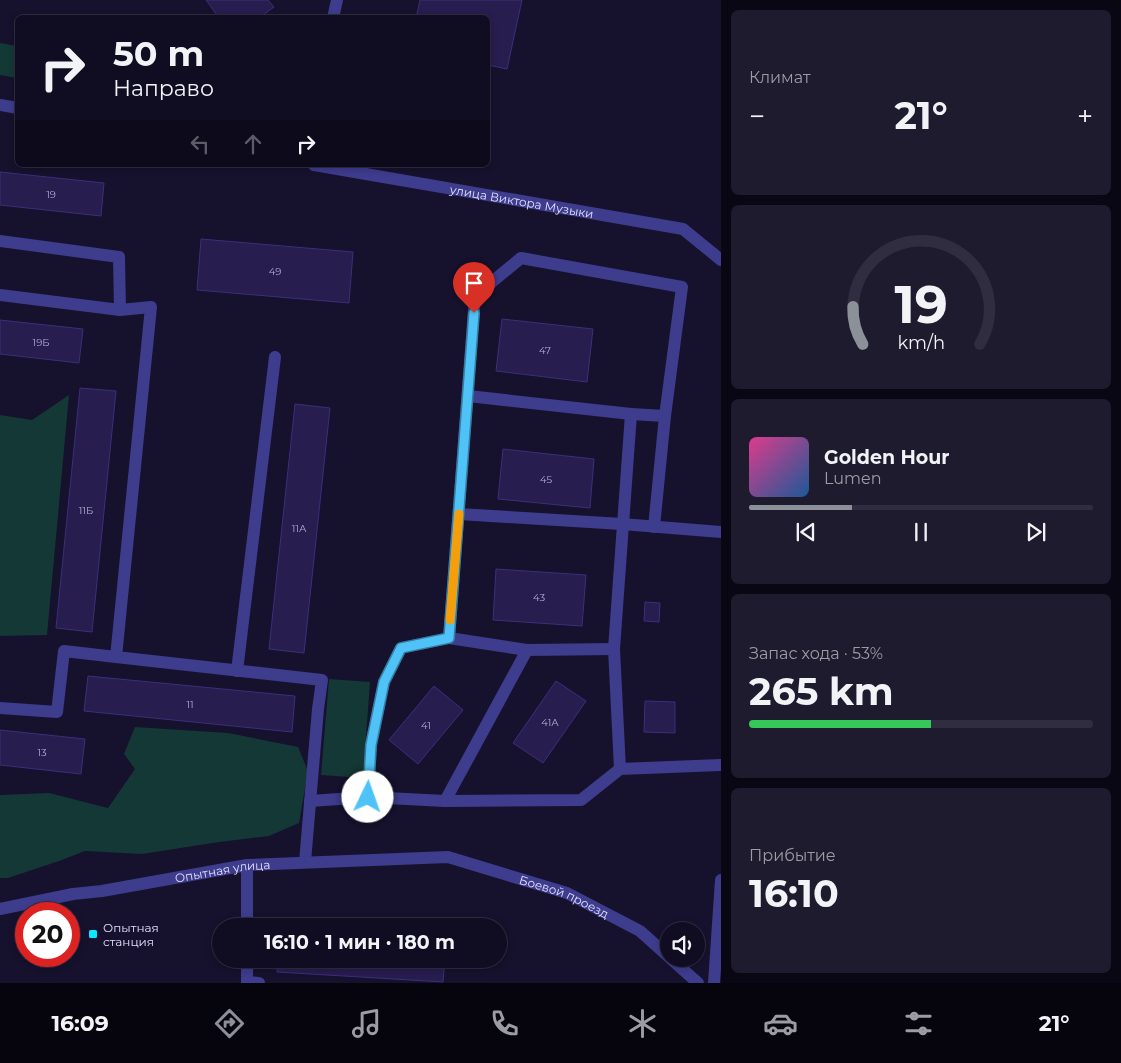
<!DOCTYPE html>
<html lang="ru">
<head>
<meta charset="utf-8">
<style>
	:root { --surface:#100d22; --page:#1e1b2f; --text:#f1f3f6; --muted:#9c9ca5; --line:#302d40; --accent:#8c9099 }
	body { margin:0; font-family:Montserrat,sans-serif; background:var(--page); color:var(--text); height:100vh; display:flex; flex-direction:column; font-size:19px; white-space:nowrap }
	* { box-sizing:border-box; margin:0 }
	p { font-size:16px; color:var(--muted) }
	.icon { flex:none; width:28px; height:28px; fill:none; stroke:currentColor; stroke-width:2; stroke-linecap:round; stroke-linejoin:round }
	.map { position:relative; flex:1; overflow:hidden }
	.drawer { display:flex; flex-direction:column; gap:10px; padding:10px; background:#090713; width:400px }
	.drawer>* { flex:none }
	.banner { position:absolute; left:15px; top:15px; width:475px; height:152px; border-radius:8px; box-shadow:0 2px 8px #0003,0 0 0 1px var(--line); background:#100d22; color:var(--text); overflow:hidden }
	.controls { position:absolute; left:660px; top:922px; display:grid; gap:10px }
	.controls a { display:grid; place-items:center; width:45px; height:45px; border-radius:50%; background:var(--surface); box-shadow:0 2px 8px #0003,0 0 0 1px var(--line); font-size:25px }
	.speed { position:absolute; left:15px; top:902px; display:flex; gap:10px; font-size:25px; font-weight:700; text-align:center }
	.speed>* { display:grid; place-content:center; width:65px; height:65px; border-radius:50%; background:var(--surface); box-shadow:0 2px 8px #0003,0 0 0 1px var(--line); line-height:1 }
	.speed .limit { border:8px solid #d22; background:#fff; color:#111 }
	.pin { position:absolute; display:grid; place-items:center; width:42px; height:42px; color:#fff; margin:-51px -21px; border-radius:50% 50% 50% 0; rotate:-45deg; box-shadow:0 0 5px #0007 }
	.pin .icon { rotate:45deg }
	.me { position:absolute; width:55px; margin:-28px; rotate:3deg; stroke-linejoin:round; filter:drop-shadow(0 0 4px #0008) }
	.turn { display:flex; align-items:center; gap:18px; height:105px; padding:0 15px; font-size:22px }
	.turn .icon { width:65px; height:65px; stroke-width:2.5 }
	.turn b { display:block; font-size:35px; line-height:42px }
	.lanes { display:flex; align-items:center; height:48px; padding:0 15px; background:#0003; justify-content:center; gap:25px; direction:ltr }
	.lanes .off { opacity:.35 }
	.big { font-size:38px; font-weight:700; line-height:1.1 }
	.drawer .widget { flex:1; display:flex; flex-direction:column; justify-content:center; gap:8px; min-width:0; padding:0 18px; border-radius:8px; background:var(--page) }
	.drawer .dial { align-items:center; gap:0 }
	.dial svg { height:130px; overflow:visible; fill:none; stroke:var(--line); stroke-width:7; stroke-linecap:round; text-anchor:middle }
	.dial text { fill:var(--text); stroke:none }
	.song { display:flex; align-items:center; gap:15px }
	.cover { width:60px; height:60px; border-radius:8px; background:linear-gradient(135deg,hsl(330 70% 55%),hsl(210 70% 35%)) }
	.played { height:5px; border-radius:2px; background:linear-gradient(90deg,var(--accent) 30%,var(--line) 30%) }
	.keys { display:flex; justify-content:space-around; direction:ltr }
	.heat { display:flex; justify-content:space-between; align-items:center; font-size:28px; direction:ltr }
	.charge { height:8px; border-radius:4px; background:linear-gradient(90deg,#34c759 53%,var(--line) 0) }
	.trip { position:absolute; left:212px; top:918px; width:295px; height:50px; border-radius:25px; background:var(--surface); box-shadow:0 2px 8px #0003,0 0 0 1px var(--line); font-weight:700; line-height:50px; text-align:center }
	.dock { display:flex; height:80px; justify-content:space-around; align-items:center; background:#06050e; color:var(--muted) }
	.dock .icon { width:35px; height:35px }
	.dock .current { color:var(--accent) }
	.dock b { font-size:22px; color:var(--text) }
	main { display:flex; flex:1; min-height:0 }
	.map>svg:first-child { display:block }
</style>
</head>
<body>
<main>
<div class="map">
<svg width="721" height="983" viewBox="0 0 721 983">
	<rect width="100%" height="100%" fill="#16112d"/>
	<g fill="#143836">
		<path d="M0,43L17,46V78L0,75Z"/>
		<path d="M69,395L47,635L0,636V415L32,420Z"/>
		<path d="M329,679L370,682L363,778L321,775Z"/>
		<path d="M135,727L228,733L298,747L308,771L299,823L269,836L219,842L142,854L85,851L59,861L8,878H0V795L49,793L108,808L135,769L124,754Z"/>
	</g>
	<g fill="#271d4f" stroke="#3d2f7b">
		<path d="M206,0H268L274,7L259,18H219Z"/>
		<path d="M420,0H522L507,69L488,65V18H416Z"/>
		<path d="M0,172L104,183L101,216L0,205Z"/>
		<path d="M201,239L353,252L349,303L197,290Z"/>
		<path d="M502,319L593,329L587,382L496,371Z"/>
		<path d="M0,320L83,329L79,363L0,354Z"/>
		<path d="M80,388L116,391L92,632L56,628Z"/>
		<path d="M295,404L330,408L304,653L269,649Z"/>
		<path d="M503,449L594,459L590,508L498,499Z"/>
		<path d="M496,569L586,575L582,626L493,620Z"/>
		<path d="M645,602L660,603L659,622L644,621Z"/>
		<path d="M88,676L295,696L292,732L84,711Z"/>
		<path d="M556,681L586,701L543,763L513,743Z"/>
		<path d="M434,686L463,710L418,764L389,740Z"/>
		<path d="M645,701L675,702V733L644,732Z"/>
		<path d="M0,730L85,739L81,774L0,765Z"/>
		<path d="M278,959H445L443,982L277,972Z"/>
	</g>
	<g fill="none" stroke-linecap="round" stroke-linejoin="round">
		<g stroke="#3e3c8d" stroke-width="12">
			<path d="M333,18L337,0"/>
			<path d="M0,105L18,108"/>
			<path id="s1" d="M314,165L683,229L721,260"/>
			<path d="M0,241L119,257L120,310L151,307L116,657L322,680L318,709L305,862"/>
			<path d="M0,295L120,310"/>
			<path d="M468,396L631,414L614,649L620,769"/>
			<path d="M631,414L665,416"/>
			<path d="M459,514L622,524L721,532"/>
			<path d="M449,638L527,650L614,649"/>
			<path d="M237,671L275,357"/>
			<path d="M0,708L57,712L64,651L116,657"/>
			<path d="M368,797L371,745L384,682L401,648L449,638L475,296L521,258L682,287L665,416L654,527"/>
			<path d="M310,801L368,797L445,801L581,800L620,769L720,765"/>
			<path d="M445,801L527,650"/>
			<path id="s2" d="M0,909L73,894L102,891L247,865L448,857L567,893L640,931L669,957"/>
			<path d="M247,926V865"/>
			<path d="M671,959L698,983"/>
			<path d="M247,982L259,983"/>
			<path d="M247,983V959"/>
			<path d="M714,983L721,880"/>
		</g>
	</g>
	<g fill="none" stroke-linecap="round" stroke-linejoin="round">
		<defs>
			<path id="route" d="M368,797L371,745L384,682L401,648L449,638L474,313"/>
		</defs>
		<use href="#route" stroke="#337fa1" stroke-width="12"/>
		<use href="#route" stroke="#4fc3f7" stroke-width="9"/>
		<path stroke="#f59e0b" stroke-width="9" d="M450,620L459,514"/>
	</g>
	<rect fill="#0ae8ff" stroke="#16112d" stroke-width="2" x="88" y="929" width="10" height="10" rx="2.5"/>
	<g text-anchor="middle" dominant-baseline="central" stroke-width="5" stroke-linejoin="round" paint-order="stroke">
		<g font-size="10" fill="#b2aed3">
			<text x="51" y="194">19</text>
			<text x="275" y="271">49</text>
			<text x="41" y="342">19Б</text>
			<text x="545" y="350">47</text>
			<text x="546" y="479">45</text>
			<text x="86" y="510">11Б</text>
			<text x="299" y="528">11А</text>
			<text x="539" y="597">43</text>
			<text x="190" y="704">11</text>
			<text x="550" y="722">41А</text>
			<text x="426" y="725">41</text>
			<text x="42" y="752">13</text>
		</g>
		<g font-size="12" fill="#e1deff" stroke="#16112d">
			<text stroke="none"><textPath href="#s1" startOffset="211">улица Виктора Музыки</textPath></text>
			<text stroke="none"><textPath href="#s2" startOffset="226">Опытная улица</textPath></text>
			<text stroke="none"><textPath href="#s2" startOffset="575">Боевой проезд</textPath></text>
		</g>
		<g font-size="12" fill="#e1deff" stroke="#16112d" text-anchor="start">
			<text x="103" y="927">Опытная<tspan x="103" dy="14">станция</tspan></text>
		</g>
	</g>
</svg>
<div class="controls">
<a><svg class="icon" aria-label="sound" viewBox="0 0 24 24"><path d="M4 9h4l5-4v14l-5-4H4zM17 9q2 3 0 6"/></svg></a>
</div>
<div class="speed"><div class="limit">20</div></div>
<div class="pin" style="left:474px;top:313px;background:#d93025"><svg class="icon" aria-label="arrive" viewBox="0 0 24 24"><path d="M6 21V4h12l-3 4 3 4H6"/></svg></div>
<svg class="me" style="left:368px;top:797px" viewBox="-20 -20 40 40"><circle r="19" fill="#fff"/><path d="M0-13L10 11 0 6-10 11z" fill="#4fc3f7"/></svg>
<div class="trip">16:10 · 1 мин · 180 m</div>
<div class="banner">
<div class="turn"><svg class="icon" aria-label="right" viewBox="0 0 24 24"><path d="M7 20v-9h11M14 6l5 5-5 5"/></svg><div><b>50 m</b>Направо</div></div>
<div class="lanes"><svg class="icon off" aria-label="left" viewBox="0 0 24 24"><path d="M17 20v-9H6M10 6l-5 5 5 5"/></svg><svg class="icon off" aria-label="ahead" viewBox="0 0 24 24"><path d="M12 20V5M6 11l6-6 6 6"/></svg><svg class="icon" aria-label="right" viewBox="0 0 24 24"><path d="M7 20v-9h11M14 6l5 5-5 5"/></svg></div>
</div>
</div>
<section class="drawer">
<div class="widget"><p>Климат</p>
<div class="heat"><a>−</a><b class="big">21°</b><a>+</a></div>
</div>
<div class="widget dial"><svg viewBox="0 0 100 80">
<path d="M14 69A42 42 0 1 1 86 69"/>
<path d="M14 69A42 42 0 0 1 8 46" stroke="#8c9099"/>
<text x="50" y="56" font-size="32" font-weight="700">19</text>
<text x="50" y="72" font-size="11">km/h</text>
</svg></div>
<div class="widget">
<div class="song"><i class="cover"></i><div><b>Golden Hour</b><p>Lumen</p></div></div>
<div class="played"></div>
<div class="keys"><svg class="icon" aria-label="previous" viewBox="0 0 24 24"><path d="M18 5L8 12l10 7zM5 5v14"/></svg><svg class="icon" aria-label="pause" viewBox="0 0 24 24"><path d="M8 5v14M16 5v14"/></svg><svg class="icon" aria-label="next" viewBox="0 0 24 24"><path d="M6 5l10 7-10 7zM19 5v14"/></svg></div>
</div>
<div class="widget"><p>Запас хода · 53%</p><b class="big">265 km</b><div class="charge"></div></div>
<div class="widget"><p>Прибытие</p><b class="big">16:10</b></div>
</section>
</main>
<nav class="dock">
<b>16:09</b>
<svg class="icon current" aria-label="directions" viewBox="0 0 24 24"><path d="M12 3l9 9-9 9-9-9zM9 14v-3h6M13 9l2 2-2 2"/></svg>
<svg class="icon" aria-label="music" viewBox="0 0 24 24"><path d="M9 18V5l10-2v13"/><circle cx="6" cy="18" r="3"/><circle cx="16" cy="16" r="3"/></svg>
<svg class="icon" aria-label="phone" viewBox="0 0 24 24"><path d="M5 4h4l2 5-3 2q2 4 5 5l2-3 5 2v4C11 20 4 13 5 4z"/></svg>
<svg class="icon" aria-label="climate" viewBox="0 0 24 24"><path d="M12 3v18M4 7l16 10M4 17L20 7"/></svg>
<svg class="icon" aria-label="car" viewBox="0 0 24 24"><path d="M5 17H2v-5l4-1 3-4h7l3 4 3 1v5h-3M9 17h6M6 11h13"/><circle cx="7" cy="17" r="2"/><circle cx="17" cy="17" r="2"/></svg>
<svg class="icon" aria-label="filters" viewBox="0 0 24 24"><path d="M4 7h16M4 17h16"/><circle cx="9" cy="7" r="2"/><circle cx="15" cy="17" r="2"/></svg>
<b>21°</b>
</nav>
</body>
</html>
